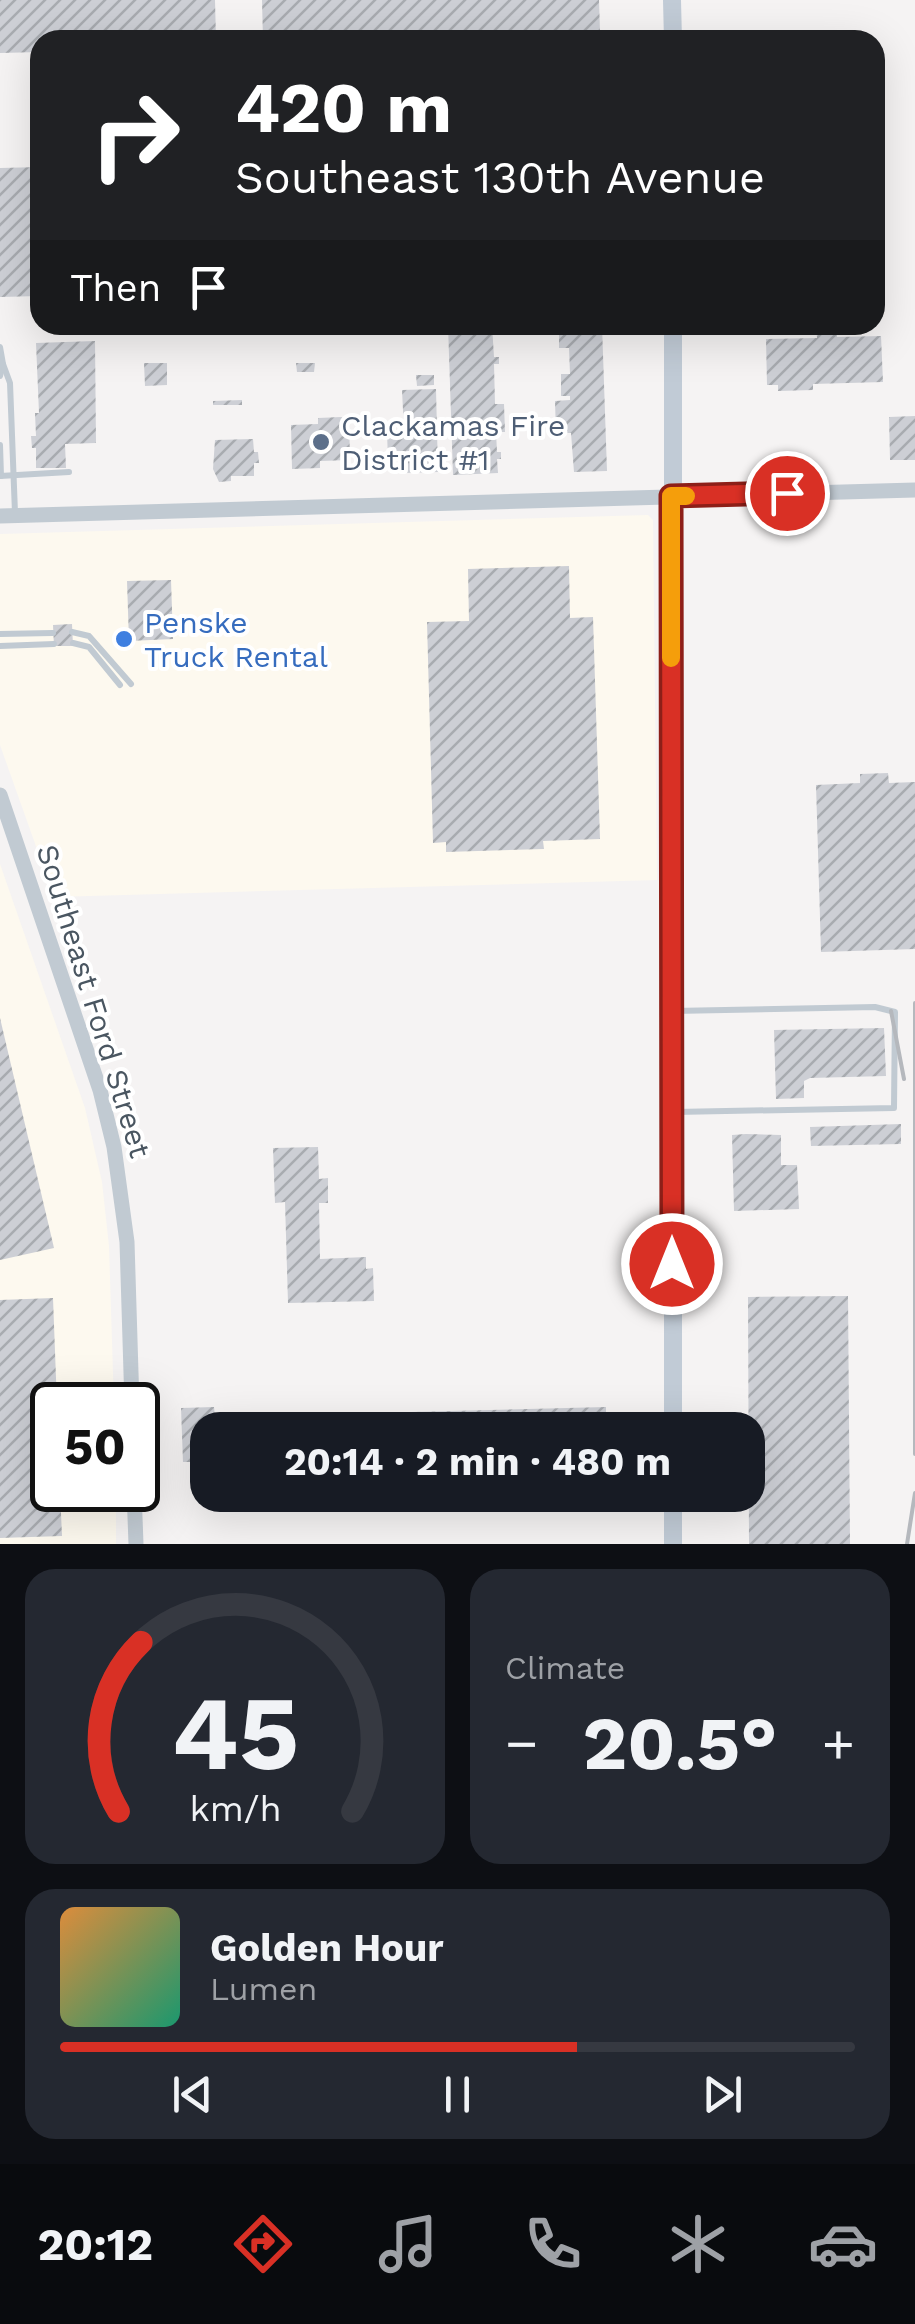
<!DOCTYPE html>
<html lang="en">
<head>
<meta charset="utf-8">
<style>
	:root { --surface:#171b24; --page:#242831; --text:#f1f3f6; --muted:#9ea1a6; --line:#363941; --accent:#d93025 }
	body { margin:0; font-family:"Work Sans",sans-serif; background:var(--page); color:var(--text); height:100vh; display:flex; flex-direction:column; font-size:38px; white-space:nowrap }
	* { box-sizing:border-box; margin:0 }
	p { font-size:32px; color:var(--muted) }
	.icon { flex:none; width:55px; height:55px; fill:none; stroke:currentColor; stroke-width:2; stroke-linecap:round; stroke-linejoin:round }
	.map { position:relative; height:1544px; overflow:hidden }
	.panel { display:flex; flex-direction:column; gap:25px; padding:25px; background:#0d0f14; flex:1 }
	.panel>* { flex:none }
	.top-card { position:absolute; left:30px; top:30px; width:855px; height:305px; border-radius:30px; box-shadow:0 10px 40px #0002; background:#202124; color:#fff; overflow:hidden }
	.speed { position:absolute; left:30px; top:1382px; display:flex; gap:20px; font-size:50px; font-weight:700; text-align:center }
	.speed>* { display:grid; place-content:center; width:130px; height:130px; border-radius:50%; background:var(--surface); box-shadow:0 10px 40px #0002; line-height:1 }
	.speed .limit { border:5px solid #111; border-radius:15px; background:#fff; color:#111 }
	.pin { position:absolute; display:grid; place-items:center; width:85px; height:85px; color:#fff; margin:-42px; border:5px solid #fff; border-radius:50%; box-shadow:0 2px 10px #0007 }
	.me { position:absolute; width:110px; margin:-55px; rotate:0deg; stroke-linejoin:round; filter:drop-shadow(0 0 8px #0008) }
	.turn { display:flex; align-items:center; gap:35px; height:210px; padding:0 40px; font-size:45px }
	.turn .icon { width:130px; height:130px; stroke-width:2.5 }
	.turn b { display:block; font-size:70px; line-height:85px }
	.then { display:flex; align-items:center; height:95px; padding:0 40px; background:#0003; gap:20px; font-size:38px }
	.big { font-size:75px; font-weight:700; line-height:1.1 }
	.panel .tile { flex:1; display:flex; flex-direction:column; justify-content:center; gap:15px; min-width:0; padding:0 35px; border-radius:30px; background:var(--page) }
	.panel .dial { align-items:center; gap:0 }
	.dial svg { height:260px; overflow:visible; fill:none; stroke:var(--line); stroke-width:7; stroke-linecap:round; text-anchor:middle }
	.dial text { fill:var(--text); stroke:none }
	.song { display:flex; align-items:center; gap:30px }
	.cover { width:120px; height:120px; border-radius:15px; background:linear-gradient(135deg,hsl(30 70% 55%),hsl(160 70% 35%)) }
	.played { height:10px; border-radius:5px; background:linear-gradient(90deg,var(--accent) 65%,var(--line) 65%) }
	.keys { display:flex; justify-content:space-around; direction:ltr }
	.heat { display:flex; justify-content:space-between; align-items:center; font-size:55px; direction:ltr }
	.panel .tiles { flex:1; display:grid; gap:25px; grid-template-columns:1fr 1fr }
	.tile:last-child { grid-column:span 2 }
	.trip { position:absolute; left:190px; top:1412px; width:575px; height:100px; border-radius:30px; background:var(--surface); box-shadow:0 10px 40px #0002; font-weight:700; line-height:100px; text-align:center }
	.tabs { display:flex; height:160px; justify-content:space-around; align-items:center; background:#090b0e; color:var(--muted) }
	.tabs .icon { width:70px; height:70px }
	.tabs .selected { color:var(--accent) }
	.tabs b { font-size:45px; color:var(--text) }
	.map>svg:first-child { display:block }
</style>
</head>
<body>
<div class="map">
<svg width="915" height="1544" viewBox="0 0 915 1544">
	<defs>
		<pattern id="building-hatch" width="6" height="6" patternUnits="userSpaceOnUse" patternTransform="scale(2.5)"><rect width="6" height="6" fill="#cdcfd5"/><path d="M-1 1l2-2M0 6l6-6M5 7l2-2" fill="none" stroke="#a8abb0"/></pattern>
	</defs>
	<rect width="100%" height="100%" fill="#f5f3f3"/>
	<g fill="#fdf9ef">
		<path d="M648,515L653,520L657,880L54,897L0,745V534Z"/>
		<path d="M0,864L85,1108L102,1182L109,1246L114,1405H52V1490H116V1544H0Z"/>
	</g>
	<g fill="url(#building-hatch)">
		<path d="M0,0H215L216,40H40V52L0,53Z"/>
		<path d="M262,0H599L600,31L263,40Z"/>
		<path d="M40,167V296L0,297V168Z"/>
		<path d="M448,325H492L494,357H499V364H494L495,404H504L505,432H496L497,452H501V459H497L498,473L453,475Z"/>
		<path d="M559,325H602L607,471L574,472L571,433H556L555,401L570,400V396H561V374H570L569,348H559Z"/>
		<path d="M837,325V337L881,336L883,382L813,384V390L778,391V385H767L766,339L817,338L816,326Z"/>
		<path d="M95,341L96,443L65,444L66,468H36V448H32L31,436H36L35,413H39L36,343Z"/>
		<path d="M144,363H167V385L145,386Z"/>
		<path d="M296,363H315L314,372H297Z"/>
		<path d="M416,375H434V385L417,386Z"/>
		<path d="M436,389L438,472L405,473V461H388L387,432L404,431L402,390Z"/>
		<path d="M242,400V405H213V401Z"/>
		<path d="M915,416V460H890L889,417Z"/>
		<path d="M341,417H349L350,460L320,461V468L292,469L291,425L318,424V418Z"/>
		<path d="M253,439L254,452H258L259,463H254V476H231V481L219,482L213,469L215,440Z"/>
		<path d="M569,566L570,618L593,617L600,839L543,841L544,849L446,852V842L433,843L427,622L469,621L468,569Z"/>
		<path d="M171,580L173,639L129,641L127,581Z"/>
		<path d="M72,624L73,646H54L53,625Z"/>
		<path d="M888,773L889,783L915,782V949L821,952L816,785L860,783V774Z"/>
		<path d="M0,1018L54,1248L0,1260Z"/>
		<path d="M884,1028L886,1076L810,1078L804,1081V1098L776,1099L774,1030Z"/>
		<path d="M901,1124V1144L811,1146L810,1127Z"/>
		<path d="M746,1134L781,1135V1165H797L799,1209L734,1211L732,1135Z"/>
		<path d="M318,1147L319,1179L328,1178V1203H319L320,1259L366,1257V1269L373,1268L374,1301L288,1303L285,1202L275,1203L273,1148Z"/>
		<path d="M848,1296L850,1544H749L748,1297Z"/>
		<path d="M53,1298L57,1405H52V1490H60L62,1536L0,1538V1300Z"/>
		<path d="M214,1407L215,1417L606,1407V1430H208V1462H183L181,1408Z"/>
	</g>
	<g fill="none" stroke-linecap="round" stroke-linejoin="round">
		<g stroke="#c1cad2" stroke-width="6">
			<path d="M0,347L3,364L0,376"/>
			<path d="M0,364H3L10,383L15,513"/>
			<path d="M0,445L1,476"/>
			<path d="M0,476L69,472"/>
			<path d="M72,632L89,636L131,684"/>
			<path d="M0,634L53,633"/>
			<path d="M73,643L89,647L120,685"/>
			<path d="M0,646L54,644"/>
			<path d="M673,1011L875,1007L895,1012L894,1108L675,1112"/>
		</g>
		<g stroke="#c1cad2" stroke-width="15">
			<path d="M0,516L915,490"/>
			<path d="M0,795L100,1090L114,1147L127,1242L132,1405"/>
			<path d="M134,1490L136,1544"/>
		</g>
		<g stroke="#c1cbd6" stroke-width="18">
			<path d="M672,0L673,40"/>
			<path d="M673,1430V325"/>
			<path d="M673,1495V1544"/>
		</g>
		<g stroke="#b5b8bd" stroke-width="4">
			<path d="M915,1003V1454"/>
			<path d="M891,1011L904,1079"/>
			<path d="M907,1544L915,1493"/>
		</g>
	</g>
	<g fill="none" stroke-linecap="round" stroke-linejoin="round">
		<defs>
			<path id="route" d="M672,1264L671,496L787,493"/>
		</defs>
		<use href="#route" stroke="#8d1f18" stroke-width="25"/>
		<use href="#route" stroke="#d93025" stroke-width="18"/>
		<path stroke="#f59e0b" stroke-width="18" d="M671,658V496H686"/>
	</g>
	<circle fill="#5c6f8a" stroke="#fff" stroke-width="4" cx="321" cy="442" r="10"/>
	<circle fill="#3f7fe0" stroke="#fff" stroke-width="4" cx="124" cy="639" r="10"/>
	<g text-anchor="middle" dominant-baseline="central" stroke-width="8" stroke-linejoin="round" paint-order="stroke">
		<g font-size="30" fill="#4e5e75" stroke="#fff" text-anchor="start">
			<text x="341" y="425">Clackamas Fire<tspan x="341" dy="34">District #1</tspan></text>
		</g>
		<g font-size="30" fill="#366cbe" stroke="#fff" text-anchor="start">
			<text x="144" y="622">Penske<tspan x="144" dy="34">Truck Rental</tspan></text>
		</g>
		<g font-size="30" fill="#4a5661" stroke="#fff">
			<text transform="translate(94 1001) rotate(73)">Southeast Ford Street</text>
		</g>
	</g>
</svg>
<div class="speed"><div class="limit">50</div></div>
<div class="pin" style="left:787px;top:493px;background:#d93025"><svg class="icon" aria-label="arrive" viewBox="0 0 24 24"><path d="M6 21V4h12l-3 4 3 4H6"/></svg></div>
<svg class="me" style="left:672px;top:1264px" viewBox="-20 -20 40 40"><circle r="17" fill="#d93025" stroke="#fff" stroke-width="3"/><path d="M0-11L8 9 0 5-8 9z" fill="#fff"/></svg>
<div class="trip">20:14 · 2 min · 480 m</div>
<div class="top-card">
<div class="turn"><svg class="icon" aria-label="right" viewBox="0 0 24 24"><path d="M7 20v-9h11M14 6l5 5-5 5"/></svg><div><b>420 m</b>Southeast 130th Avenue</div></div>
<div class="then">Then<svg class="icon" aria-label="arrive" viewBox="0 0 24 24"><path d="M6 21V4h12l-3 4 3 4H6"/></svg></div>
</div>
</div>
<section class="panel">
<div class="tiles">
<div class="tile dial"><svg viewBox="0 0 100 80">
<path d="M14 69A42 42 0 1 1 86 69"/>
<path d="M14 69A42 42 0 0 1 21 17" stroke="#d93025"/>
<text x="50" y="56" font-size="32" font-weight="700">45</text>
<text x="50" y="72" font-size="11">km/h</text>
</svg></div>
<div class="tile"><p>Climate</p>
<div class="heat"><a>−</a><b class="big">20.5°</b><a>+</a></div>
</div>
<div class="tile">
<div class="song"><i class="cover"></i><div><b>Golden Hour</b><p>Lumen</p></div></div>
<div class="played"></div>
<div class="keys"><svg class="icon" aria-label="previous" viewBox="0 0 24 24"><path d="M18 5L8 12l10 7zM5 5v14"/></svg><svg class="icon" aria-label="pause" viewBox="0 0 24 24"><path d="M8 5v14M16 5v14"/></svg><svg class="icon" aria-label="next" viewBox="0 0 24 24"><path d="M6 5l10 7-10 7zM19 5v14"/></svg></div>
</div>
</div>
</section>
<nav class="tabs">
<b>20:12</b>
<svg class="icon selected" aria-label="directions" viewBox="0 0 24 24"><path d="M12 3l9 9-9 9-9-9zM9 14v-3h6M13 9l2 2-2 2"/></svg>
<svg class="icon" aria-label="music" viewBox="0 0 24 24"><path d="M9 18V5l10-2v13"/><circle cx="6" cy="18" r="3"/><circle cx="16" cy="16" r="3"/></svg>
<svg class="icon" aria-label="phone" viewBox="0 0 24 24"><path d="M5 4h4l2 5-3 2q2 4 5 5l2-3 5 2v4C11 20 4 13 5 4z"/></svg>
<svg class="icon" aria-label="climate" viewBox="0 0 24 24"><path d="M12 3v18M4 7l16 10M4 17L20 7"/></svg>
<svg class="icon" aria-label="car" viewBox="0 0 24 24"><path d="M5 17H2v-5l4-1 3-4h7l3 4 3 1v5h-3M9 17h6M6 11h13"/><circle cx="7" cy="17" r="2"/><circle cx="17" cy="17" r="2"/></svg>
</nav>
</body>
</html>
